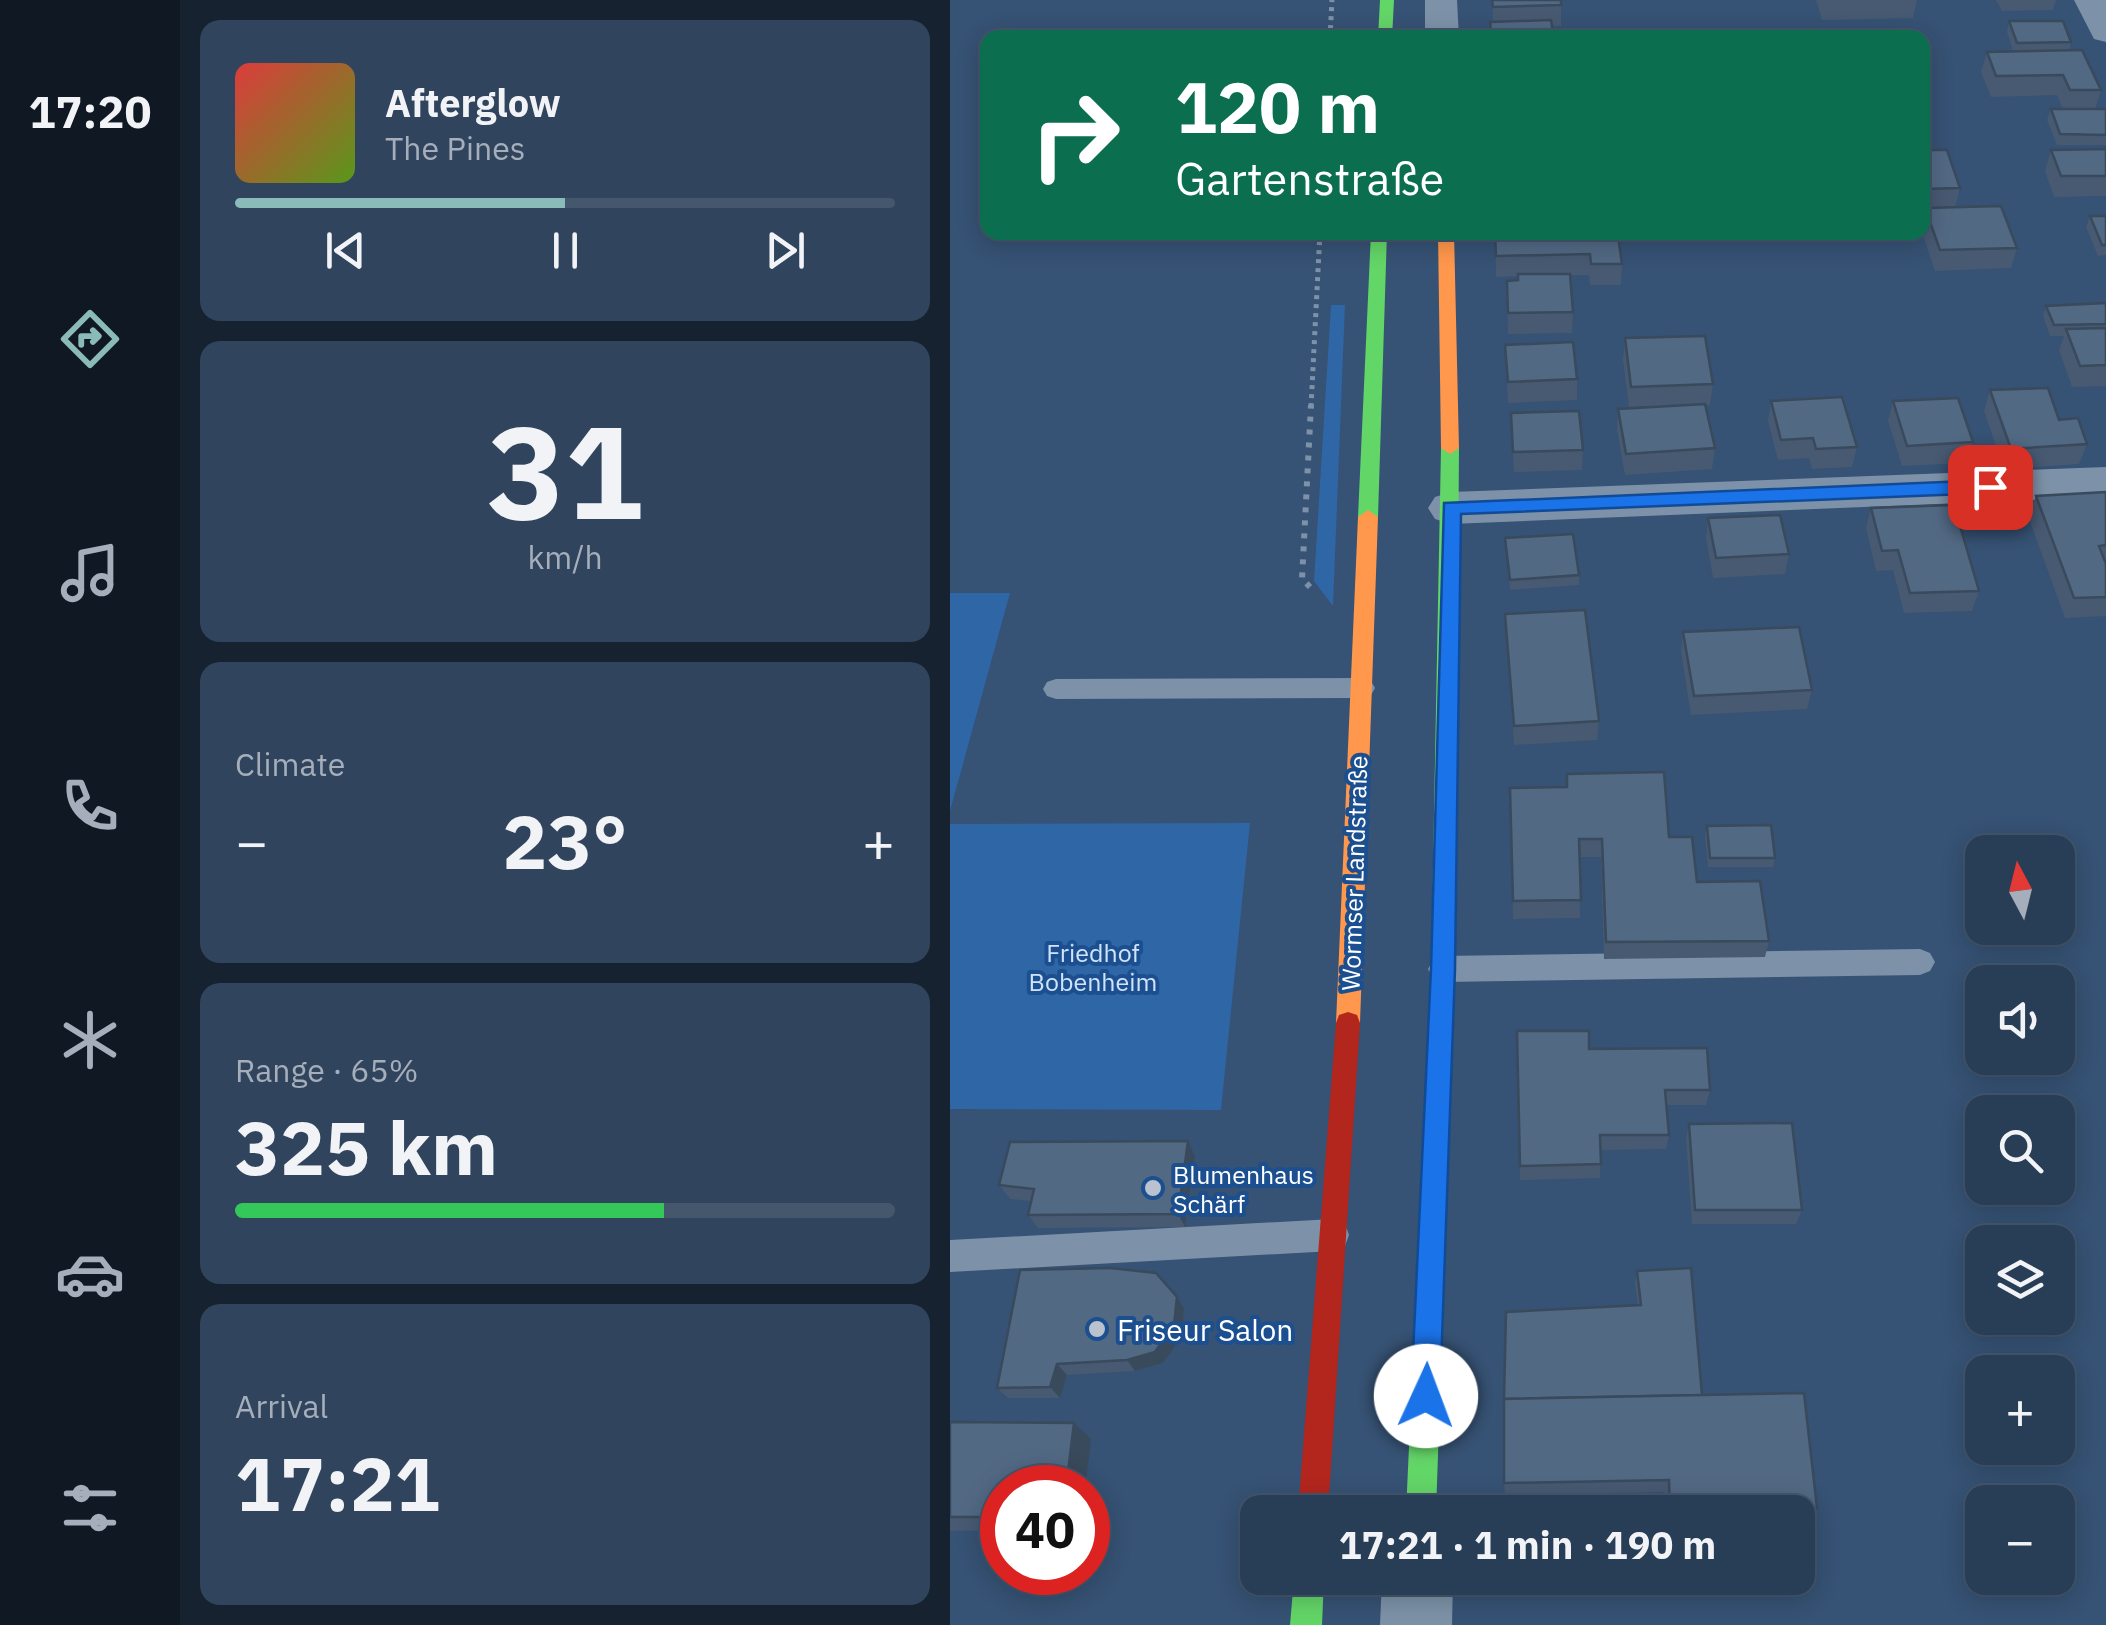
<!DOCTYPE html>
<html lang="en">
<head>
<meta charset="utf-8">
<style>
	:root { --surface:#283e57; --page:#30455d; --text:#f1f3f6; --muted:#a5aeba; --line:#44576d; --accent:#8bbbb9 }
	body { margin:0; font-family:"IBM Plex Sans",sans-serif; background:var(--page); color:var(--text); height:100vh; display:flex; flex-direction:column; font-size:38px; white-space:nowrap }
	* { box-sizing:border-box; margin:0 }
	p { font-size:32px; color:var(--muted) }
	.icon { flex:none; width:55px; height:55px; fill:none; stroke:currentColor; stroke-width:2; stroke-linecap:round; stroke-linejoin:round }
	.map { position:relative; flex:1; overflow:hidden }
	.sheet { display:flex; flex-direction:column; gap:20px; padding:20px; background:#162230; width:770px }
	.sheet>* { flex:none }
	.top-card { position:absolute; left:30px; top:30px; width:950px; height:210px; border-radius:20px; box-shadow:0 5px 25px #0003,0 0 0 2px var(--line); background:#0b6e4f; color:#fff; overflow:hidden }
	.needle { width:65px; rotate:353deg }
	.controls { position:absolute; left:1015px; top:835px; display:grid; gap:20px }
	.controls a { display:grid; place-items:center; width:110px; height:110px; border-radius:20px; background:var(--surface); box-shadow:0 5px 25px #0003,0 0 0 2px var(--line); font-size:50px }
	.speed { position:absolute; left:30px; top:1465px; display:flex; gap:20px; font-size:50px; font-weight:700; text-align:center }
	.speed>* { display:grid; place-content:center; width:130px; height:130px; border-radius:50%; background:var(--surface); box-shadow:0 5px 25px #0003,0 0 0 2px var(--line); line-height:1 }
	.speed .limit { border:15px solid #d22; background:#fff; color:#111 }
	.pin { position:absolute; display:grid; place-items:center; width:85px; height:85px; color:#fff; margin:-42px; border-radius:20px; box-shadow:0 5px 15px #0006 }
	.me { position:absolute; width:110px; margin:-55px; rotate:2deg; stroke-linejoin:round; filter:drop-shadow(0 0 8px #0008) }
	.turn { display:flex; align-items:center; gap:35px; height:210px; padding:0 30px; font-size:45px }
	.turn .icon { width:130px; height:130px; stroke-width:2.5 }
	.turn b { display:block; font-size:70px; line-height:85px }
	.big { font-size:75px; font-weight:800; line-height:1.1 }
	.sheet .tile { flex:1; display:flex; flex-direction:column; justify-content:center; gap:15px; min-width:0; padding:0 35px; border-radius:20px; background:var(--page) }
	.sheet .dial { align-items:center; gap:0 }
	.dial b { font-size:130px; line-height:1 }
	.song { display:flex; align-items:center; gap:30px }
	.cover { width:120px; height:120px; border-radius:15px; background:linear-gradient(135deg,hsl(0 70% 55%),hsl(90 70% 35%)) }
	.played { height:10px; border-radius:5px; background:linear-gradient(90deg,var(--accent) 50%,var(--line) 50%) }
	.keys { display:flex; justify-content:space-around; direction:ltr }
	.heat { display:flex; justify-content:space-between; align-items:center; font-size:55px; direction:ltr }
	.charge { height:15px; border-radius:8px; background:linear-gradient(90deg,#34c759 65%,var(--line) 0) }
	.trip { position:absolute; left:290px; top:1495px; width:575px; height:100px; border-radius:20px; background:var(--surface); box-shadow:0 5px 25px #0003,0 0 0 2px var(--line); font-weight:800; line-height:100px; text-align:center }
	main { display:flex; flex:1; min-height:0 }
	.tab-bar { display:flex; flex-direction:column; width:180px; justify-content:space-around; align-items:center; background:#101923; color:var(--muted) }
	.tab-bar .icon { width:70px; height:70px }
	.tab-bar .current { color:var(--accent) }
	.tab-bar b { font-size:45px; color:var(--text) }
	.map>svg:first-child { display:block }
</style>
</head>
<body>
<main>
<nav class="tab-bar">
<b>17:20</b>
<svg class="icon current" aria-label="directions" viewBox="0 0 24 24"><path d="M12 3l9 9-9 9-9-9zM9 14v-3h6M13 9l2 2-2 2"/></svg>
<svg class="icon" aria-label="music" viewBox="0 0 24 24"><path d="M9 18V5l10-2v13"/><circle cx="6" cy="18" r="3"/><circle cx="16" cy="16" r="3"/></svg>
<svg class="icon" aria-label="phone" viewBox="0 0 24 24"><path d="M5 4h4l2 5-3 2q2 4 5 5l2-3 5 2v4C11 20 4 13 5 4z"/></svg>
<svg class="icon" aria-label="climate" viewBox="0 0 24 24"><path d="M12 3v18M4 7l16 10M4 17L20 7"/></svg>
<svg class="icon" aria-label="car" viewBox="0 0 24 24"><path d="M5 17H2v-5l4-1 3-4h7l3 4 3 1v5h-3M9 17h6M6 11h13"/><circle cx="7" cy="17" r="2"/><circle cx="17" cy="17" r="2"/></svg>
<svg class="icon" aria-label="filters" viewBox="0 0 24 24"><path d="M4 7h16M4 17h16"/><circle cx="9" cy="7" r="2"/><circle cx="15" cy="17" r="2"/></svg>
</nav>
<section class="sheet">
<div class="tile">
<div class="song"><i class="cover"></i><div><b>Afterglow</b><p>The Pines</p></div></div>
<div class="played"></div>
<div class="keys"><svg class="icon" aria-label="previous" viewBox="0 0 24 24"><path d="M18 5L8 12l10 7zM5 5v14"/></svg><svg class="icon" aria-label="pause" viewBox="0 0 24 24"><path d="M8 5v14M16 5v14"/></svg><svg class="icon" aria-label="next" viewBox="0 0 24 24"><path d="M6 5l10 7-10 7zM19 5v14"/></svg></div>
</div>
<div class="tile dial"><b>31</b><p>km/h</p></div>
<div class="tile"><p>Climate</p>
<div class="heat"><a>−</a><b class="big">23°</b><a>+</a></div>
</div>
<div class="tile"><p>Range · 65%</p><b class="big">325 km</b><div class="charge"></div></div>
<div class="tile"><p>Arrival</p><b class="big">17:21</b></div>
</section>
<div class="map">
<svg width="1156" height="1625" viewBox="0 0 1156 1625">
	<rect width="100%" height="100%" fill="#365274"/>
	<g fill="#2f66a5">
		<path d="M381,305H395L383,606L364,581Z"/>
		<path d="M0,593H60L0,811Z"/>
		<path d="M300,823L271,1110L0,1109V824Z"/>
	</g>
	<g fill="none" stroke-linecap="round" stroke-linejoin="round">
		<g stroke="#7d92a8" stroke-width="5" stroke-dasharray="4 5" stroke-linecap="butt">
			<path d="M380,38L382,0"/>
			<path d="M361,407L370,232"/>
		</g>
		<path stroke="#7d92a8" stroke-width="6" stroke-dasharray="5 8" stroke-linecap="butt" d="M360,587L352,579L361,405"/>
		<path stroke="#7d92a8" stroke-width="8" stroke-dasharray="6 9" stroke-linecap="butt" d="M305,1558L308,1534"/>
		<g fill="#7d92a8" fill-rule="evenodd">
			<path d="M412,678L421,681L425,688L421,695L412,698L106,699L97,696L93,689L97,682L106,679Z"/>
			<path d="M970,949L980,953L985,962L980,971L970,975L493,982L483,978L478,969L483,960L493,956Z"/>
			<path d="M383,1219L395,1224L399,1235L395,1246L383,1251L0,1272V1240Z"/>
		</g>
		<g fill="#7d92a8" fill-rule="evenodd">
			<path d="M475,0H507L509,38H475Z"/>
			<path d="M1124,0H1156V42L1144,39Z"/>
			<path d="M1156,467V497L501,524L485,519L478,508L485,497L501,492Z"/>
			<path d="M432,1578H503L502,1625H430Z"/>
		</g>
		<g fill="#63d668" fill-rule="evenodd">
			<path d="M430,0H444L442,38H428Z"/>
			<path d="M421,232H437L428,517L418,524L408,517Z"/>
			<path d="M500,442L509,448L505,969L486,1512H456L481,969L491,448Z"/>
			<path d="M344,1578H374L372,1625H340Z"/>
		</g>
		<g fill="#ff974d" fill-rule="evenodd">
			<path d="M488,232H504L509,448L500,454L491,448Z"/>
			<path d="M418,510L428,517L410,1023L407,1031L398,1034L389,1031L386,1023L408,517Z"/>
		</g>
		<path fill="#b3261e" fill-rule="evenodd" d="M398,1012L407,1015L410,1023L378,1512H348L386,1023L389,1015Z"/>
	</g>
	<g fill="#475a72">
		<path d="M542,0H611V26H602L604,38H541L540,22H543Z"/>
		<path d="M866,0H967L963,18L872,20Z"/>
		<path d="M1046,0H1106L1103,10L1052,11Z"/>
		<path d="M1059,21L1121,42L1119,50L1151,90L1145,109H1156V145H1107L1097,120L1101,109H1113L1107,95L1041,97L1031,72L1037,52L1063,51L1057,32Z"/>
		<path d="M1156,149V196L1104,197L1095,171L1101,150Z"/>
		<path d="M972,150L1010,188L1005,207L1067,248L1061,268L985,271L972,232L975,210H972Z"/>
		<path d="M1140,216H1156V255L1148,256L1136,227Z"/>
		<path d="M155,232H244L243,237L157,239Z"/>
		<path d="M545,232L655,237L672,264L671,285H640L639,275H620L623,312L622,333L558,334L557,281L568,280V276L546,277Z"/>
		<path d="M1156,303V386L1122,387L1109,350L1114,336H1100L1093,316L1096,306Z"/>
		<path d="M675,338L763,384L760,405H755L765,448L762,469L675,475L667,430L668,409L717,406L679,407L673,359Z"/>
		<path d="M555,345L627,379V400L558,403Z"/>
		<path d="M1040,390L1109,420L1137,444L1129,464L1054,469L1034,411Z"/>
		<path d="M821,401L907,447L902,467L862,469L859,458L828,460L818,421Z"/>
		<path d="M943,401L1023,442L1016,463L952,466L938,421Z"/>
		<path d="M561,413L633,450L632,470L564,472Z"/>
		<path d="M1156,492V616L1115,618L1078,516L1086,496Z"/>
		<path d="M921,508L1029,591L1022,611L954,613L943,570L926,571L916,528Z"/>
		<path d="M758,518L839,554L835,574L763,578L756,538Z"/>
		<path d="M555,538L629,575V585L560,590Z"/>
		<path d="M555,614L649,721L647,740L564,745Z"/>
		<path d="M733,632L862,690L857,709L741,715L731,652Z"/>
		<path d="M617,774L719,837L747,882L819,941L815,957L654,959L651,857H629L630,918L563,919L560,788L616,787Z"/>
		<path d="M757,826L825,858L823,867H758L755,836Z"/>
		<path d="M567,1031L639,1049L760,1090L756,1105H716L719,1135L716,1149L650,1150V1178L570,1180Z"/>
		<path d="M739,1124L852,1210L846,1224H742L736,1138Z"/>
		<path d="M238,1141L245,1156L235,1227L88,1228L78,1215L81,1201L60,1199L49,1185Z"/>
		<path d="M1032,1261V1298L1028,1268Z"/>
		<path d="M687,1271L752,1395L867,1508L858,1519H848V1512H715L714,1492L555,1495L554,1483L688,1305L685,1283Z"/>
		<path d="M234,1309L232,1337L213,1363L185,1371L117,1375L110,1398H58L47,1388Z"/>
		<path d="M1036,1318H1101L1097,1322H1036Z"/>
		<path d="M0,1422L124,1423L141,1439L52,1488V1530L0,1531Z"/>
	</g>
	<g fill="#394a5c">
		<path d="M238,1141L245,1156L235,1227L228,1214Z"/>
		<path d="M227,1297L234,1309L232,1337L213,1363L185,1371L177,1360Z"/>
		<path d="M107,1364L117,1375L110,1398L100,1387Z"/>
		<path d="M124,1423L141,1439L135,1488H116Z"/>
	</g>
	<g fill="#526984" stroke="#394a5c" stroke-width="2.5">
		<path d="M542,0H611V5L543,7Z"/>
		<path d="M601,20L604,38H542L540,22Z"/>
		<path d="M1059,21H1113L1121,42L1067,43Z"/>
		<path d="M1132,50L1151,90H1120L1113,75L1046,76L1037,52Z"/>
		<path d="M1101,109H1156V135L1110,134Z"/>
		<path d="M1156,149V176H1111L1101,150Z"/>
		<path d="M972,150H997L1010,188L972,189Z"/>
		<path d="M1051,206L1067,248L990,250L975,208Z"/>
		<path d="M1140,216H1156V245H1152Z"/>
		<path d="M545,232H655V237L668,236L672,264H641L640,254L546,256Z"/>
		<path d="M568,274H620L623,312L558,313L557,281L568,280Z"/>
		<path d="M1156,303V324L1104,325L1096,306Z"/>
		<path d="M1156,328V365L1130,366L1116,329Z"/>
		<path d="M755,336L763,384L681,387L675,338Z"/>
		<path d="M623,342L627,379L558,382L555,345Z"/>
		<path d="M1098,388L1109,420L1128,418L1137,444L1061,449L1040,390Z"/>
		<path d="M892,397L907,447L866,449L863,438L831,440L821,401Z"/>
		<path d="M1008,398L1023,442L957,446L943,401Z"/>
		<path d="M755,404L765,448L676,454L668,409Z"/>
		<path d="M629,411L633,450L563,452L561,413Z"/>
		<path d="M1156,492V545L1149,546L1156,564V597L1124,598L1086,496Z"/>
		<path d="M1004,505L1029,591L960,593L948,550L932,551L921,508Z"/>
		<path d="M830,515L839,554L766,558L758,518Z"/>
		<path d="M623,534L629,575L560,580L555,538Z"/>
		<path d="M635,610L649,721L564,726L555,614Z"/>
		<path d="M849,627L862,690L744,696L733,632Z"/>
		<path d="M714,772L719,837H742L747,882L810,881L819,941L656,942L652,839H629L631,900L563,901L560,788L617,787V774Z"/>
		<path d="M821,825L825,858H760L757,826Z"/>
		<path d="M567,1031H639V1049L757,1048L760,1090H715L719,1135H650L651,1164L570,1166Z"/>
		<path d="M842,1123L852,1210H745L739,1124Z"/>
		<path d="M238,1141L228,1214L78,1215L84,1189L49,1185L60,1142Z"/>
		<path d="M160,1268L206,1273L227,1297L224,1325L205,1352L177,1360L107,1364L100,1387L47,1388L70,1270Z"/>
		<path d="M741,1268L752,1395L554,1399L556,1312L691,1305L687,1271Z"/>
		<path d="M854,1393L867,1508L720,1511L719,1480L554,1483V1399Z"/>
		<path d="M0,1422L124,1423L116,1488H52V1517H0Z"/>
	</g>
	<path fill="#1a73e8" stroke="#114b97" stroke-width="2.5" d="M1040,480L1050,487L1040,493L511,514L505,969L490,1396L486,1406L476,1410L466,1406L461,1396L481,969L494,503Z"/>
	<g fill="#b9c2ce" stroke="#1b4f8f" stroke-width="4">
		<circle cx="203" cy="1188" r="10"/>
		<circle cx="147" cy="1329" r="10"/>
	</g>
	<g text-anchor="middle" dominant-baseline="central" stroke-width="8" stroke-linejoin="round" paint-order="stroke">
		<g font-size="25" fill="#fff" stroke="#1b4f8f">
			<text transform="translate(404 873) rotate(-88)">Wormser Landstraße</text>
		</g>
		<g font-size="25" fill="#cfe3fa" stroke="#1b4f8f">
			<text x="143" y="952">Friedhof<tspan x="143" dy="29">Bobenheim</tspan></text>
		</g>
		<g font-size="25" fill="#fff" stroke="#1b4f8f" text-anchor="start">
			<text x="223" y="1174">Blumenhaus<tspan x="223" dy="29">Schärf</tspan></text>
		</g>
		<g font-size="30" fill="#fff" stroke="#1b4f8f" text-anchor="start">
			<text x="167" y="1329">Friseur Salon</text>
		</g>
	</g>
</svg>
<div class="controls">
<a><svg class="needle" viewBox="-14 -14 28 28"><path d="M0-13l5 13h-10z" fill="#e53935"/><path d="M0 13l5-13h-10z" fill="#a5aeba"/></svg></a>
<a><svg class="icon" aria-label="sound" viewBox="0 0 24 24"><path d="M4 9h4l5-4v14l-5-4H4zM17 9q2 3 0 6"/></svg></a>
<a><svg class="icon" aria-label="search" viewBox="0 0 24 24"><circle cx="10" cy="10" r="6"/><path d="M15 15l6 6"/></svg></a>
<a><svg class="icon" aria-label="layers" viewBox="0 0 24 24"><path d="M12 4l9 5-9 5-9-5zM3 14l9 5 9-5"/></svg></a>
<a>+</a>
<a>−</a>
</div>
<div class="speed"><div class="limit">40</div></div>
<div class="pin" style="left:1040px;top:487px;background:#d93025"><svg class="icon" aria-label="arrive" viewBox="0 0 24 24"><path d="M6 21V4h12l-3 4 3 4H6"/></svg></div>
<svg class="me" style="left:476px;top:1396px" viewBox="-20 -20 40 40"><circle r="19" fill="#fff"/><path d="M0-13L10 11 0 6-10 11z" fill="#1a73e8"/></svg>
<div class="trip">17:21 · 1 min · 190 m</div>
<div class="top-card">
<div class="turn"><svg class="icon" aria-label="right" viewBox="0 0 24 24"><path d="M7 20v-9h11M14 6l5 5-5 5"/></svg><div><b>120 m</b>Gartenstraße</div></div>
</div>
</div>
</main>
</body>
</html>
